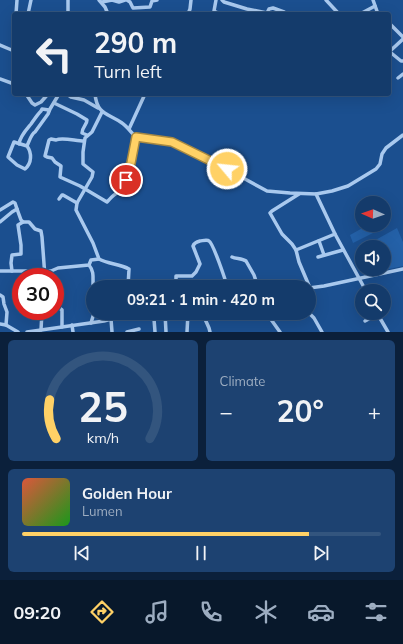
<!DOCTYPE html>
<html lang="en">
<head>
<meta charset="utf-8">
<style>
	:root { --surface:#143b6b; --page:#1d4271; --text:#f1f3f6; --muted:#9dadc1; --line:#33557e; --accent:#ffd166 }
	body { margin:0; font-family:Mulish,sans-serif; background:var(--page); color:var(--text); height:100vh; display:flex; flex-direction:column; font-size:15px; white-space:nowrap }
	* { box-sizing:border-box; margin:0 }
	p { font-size:13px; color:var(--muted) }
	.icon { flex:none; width:22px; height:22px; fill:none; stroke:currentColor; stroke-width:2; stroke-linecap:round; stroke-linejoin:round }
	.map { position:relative; height:332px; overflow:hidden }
	.sheet { display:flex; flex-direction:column; gap:8px; padding:8px; background:#0b203b; flex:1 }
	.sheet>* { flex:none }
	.top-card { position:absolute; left:12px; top:12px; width:379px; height:84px; border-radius:4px; box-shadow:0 4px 16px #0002,0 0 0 1px var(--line); background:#143b6b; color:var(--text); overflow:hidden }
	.needle { width:26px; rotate:272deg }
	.fabs { position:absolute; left:355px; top:196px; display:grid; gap:8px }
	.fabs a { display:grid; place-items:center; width:36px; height:36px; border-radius:50%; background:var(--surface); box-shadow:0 4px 16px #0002,0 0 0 1px var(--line); font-size:20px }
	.speed { position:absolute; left:12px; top:268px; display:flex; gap:8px; font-size:20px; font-weight:700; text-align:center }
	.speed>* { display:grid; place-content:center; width:52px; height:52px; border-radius:50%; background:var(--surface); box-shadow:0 4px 16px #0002,0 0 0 1px var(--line); line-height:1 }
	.speed .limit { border:6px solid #d22; background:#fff; color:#111 }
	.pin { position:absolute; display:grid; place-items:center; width:34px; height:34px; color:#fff; margin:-17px; border:2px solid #fff; border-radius:50%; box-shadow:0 1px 4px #0007 }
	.me { position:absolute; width:44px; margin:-22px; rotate:298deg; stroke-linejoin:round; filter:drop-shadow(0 0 3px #0008) }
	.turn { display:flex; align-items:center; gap:14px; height:84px; padding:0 16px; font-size:18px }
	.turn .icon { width:52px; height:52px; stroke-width:2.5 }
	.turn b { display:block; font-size:28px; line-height:34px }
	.big { font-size:30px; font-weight:700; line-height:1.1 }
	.sheet .widget { flex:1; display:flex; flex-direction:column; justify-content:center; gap:6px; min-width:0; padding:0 14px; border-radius:6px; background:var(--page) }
	.sheet .dial { align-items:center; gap:0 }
	.dial svg { height:104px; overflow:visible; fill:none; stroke:var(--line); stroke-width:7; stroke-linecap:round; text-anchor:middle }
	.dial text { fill:var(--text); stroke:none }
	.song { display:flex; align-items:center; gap:12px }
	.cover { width:48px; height:48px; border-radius:6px; background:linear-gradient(135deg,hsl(10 70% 55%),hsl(120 70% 35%)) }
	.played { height:4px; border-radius:2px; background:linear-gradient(90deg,var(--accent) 80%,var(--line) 80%) }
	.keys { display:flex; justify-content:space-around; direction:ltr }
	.heat { display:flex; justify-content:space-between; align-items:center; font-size:22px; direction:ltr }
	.sheet .tiles { flex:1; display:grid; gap:8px; grid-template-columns:1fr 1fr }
	.widget:last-child { grid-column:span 2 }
	.trip { position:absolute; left:86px; top:280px; width:230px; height:40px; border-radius:20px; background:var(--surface); box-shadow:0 4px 16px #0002,0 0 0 1px var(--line); font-weight:700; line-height:40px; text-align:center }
	.dock { display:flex; height:64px; justify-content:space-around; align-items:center; background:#08182b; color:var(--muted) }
	.dock .icon { width:28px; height:28px }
	.dock .on { color:var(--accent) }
	.dock b { font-size:18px; color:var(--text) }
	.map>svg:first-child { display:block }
</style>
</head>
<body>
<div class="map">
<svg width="403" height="332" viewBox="0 0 403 332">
	<rect width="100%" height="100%" fill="#1b4f8f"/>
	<g fill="#2461a8">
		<path d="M368,225H369L373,233L353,243L350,235Z"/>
		<path d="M397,228L403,242V266L375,272L374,269H384V247H363Z"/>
	</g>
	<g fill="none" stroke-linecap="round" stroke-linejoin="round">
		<g stroke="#a9c9ee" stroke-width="3.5">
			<path d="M99,0L105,7L108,14"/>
			<path d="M127,0L130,2L133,8L150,7L152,1L157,0"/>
			<path d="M216,0L214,11L220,14"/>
			<path d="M222,0L224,2L247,9L267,13L269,9L273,8L284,12"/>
			<path d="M326,0L339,14"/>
			<path d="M373,0L378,14"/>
			<path d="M102,2L112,0L119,2L125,0"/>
			<path d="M16,14L17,0"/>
			<path d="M28,14L31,0"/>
			<path d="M68,14V0"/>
			<path d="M188,14L190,9L191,0"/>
			<path d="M360,14L375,6"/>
			<path d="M389,23L403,37"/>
			<path d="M0,45L14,51"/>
			<path d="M389,52L403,39"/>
			<path d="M390,52L401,61H403"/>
			<path d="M398,78L403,74"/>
			<path d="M0,79L14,84"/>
			<path d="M26,94L32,103L35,105L41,102L48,94"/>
			<path d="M67,94L71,97L84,100L98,108"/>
			<path d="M95,94C97,115 108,113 122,123C128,127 131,133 136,137L172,142L245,179L267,191L290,193L316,194L335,234L366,291"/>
			<path d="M54,103L77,114L87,120C87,125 82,127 82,133L87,135"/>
			<path d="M102,112L92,132L85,138L83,152V164L93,172L92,177L77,203L76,210L93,243L99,259C108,264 120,264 129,269L128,287"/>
			<path d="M129,129L145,94"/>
			<path d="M84,141C76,141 62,137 56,140L51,139L49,140L45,156L47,157L52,158L55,162L61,166L60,177L80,186L107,202C110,199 113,195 117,193C122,191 126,192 129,187L126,180L125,173L131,163L136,137"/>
			<path d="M19,144C20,136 26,130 31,124C34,120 37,115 41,111L42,109L49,110"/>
			<path d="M27,146L14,142L8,157L17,165L25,169C32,163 32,153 27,146C29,142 31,134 35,132L48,114L50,109L59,94"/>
			<path d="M299,194L272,211L270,213L282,234L292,244L296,250L299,262L310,288"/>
			<path d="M316,194L332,191L348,186L376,169L380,164L382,154L386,148L403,135"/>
			<path d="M59,199L62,195H63L77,203"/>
			<path d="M0,210L13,202L15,203L17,209"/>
			<path d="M0,222L12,212L17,209L21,220L23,222H29L35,229L41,231L42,237L45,277"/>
			<path d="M319,241L324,255"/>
			<path d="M296,250L335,234"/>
			<path d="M232,257C236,259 242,258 246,261L254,275L258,287"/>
			<path d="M318,257L343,250"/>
			<path d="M89,265C94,271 93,277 93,284L95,287"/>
			<path d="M0,271H51L58,268L89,265L91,260L99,259"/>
			<path d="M12,271L11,263L12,255L21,254V245L18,225L23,222"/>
			<path d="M130,287L142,286L147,287"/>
			<path d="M176,287V276H192L196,272L200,264L193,246C194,243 196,242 200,241C202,241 207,239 209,241C213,243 226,281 227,287"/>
			<path d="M309,288L324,286L403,269"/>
			<path d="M0,295L3,297L4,304L7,312L6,325"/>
			<path d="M58,301C57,306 58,307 62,310V327"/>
			<path d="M165,313L166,332"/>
			<path d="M204,313L205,319L209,328L210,332"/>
			<path d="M266,313L270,318L280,332"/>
			<path d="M309,313L314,318L322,332"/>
			<path d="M377,313L388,332"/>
			<path d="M136,314L138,313"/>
			<path d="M111,319L112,332"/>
			<path d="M154,319L155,332"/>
			<path d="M365,321L378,314"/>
			<path d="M91,323L94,313"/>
			<path d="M0,324L6,325L18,332"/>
			<path d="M72,325L73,332"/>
			<path d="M41,330L42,311"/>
			<path d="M27,332L104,321L111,319L118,313"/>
			<path d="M127,332L139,329"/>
			<path d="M187,332L188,313"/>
		</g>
	</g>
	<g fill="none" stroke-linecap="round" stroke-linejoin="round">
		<defs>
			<path id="route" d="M126,180V173L131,163L136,137L172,142L227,169"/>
		</defs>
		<use href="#route" stroke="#a68842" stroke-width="10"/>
		<use href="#route" stroke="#ffd166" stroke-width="7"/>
	</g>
</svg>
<div class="fabs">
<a><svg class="needle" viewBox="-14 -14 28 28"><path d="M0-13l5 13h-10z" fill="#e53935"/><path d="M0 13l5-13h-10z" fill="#9dadc1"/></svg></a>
<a><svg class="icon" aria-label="sound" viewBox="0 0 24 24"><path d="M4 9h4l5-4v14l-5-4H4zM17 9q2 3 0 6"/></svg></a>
<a><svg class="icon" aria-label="search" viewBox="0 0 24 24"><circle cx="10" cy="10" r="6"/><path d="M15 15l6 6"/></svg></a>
</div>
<div class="speed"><div class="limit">30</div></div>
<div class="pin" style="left:126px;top:180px;background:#d93025"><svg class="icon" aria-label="arrive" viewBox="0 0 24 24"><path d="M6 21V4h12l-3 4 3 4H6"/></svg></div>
<svg class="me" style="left:227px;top:169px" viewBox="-20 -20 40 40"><circle r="17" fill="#ffd166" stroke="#fff" stroke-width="3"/><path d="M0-11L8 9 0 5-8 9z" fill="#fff"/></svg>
<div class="trip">09:21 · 1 min · 420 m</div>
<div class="top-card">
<div class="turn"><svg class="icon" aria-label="left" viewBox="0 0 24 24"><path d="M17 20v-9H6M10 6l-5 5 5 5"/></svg><div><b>290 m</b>Turn left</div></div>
</div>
</div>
<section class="sheet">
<div class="tiles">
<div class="widget dial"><svg viewBox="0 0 100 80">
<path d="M14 69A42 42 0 1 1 86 69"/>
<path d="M14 69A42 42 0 0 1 9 39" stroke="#ffd166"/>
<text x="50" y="56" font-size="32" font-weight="700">25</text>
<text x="50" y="72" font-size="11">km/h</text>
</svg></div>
<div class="widget"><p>Climate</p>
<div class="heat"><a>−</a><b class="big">20°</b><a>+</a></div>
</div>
<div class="widget">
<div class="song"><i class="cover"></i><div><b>Golden Hour</b><p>Lumen</p></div></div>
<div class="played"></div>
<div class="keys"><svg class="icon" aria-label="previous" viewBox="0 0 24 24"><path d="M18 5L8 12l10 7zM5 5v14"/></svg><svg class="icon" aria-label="pause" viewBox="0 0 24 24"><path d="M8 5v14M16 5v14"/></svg><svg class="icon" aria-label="next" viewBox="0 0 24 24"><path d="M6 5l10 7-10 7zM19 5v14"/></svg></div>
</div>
</div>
</section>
<nav class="dock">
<b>09:20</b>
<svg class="icon on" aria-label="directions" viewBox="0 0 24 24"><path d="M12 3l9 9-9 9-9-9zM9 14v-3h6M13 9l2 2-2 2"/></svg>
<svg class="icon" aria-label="music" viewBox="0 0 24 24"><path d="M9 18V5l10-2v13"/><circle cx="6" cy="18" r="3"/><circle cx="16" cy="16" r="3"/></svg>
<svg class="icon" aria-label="phone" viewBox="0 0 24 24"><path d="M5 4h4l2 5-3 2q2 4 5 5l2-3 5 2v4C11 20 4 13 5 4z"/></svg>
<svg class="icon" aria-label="climate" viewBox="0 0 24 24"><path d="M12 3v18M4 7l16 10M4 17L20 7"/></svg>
<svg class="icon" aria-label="car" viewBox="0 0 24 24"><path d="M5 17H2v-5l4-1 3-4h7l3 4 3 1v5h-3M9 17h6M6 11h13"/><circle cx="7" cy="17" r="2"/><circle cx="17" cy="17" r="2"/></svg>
<svg class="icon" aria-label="filters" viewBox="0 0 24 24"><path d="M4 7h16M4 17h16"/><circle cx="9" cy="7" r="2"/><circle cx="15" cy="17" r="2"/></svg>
</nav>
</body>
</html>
